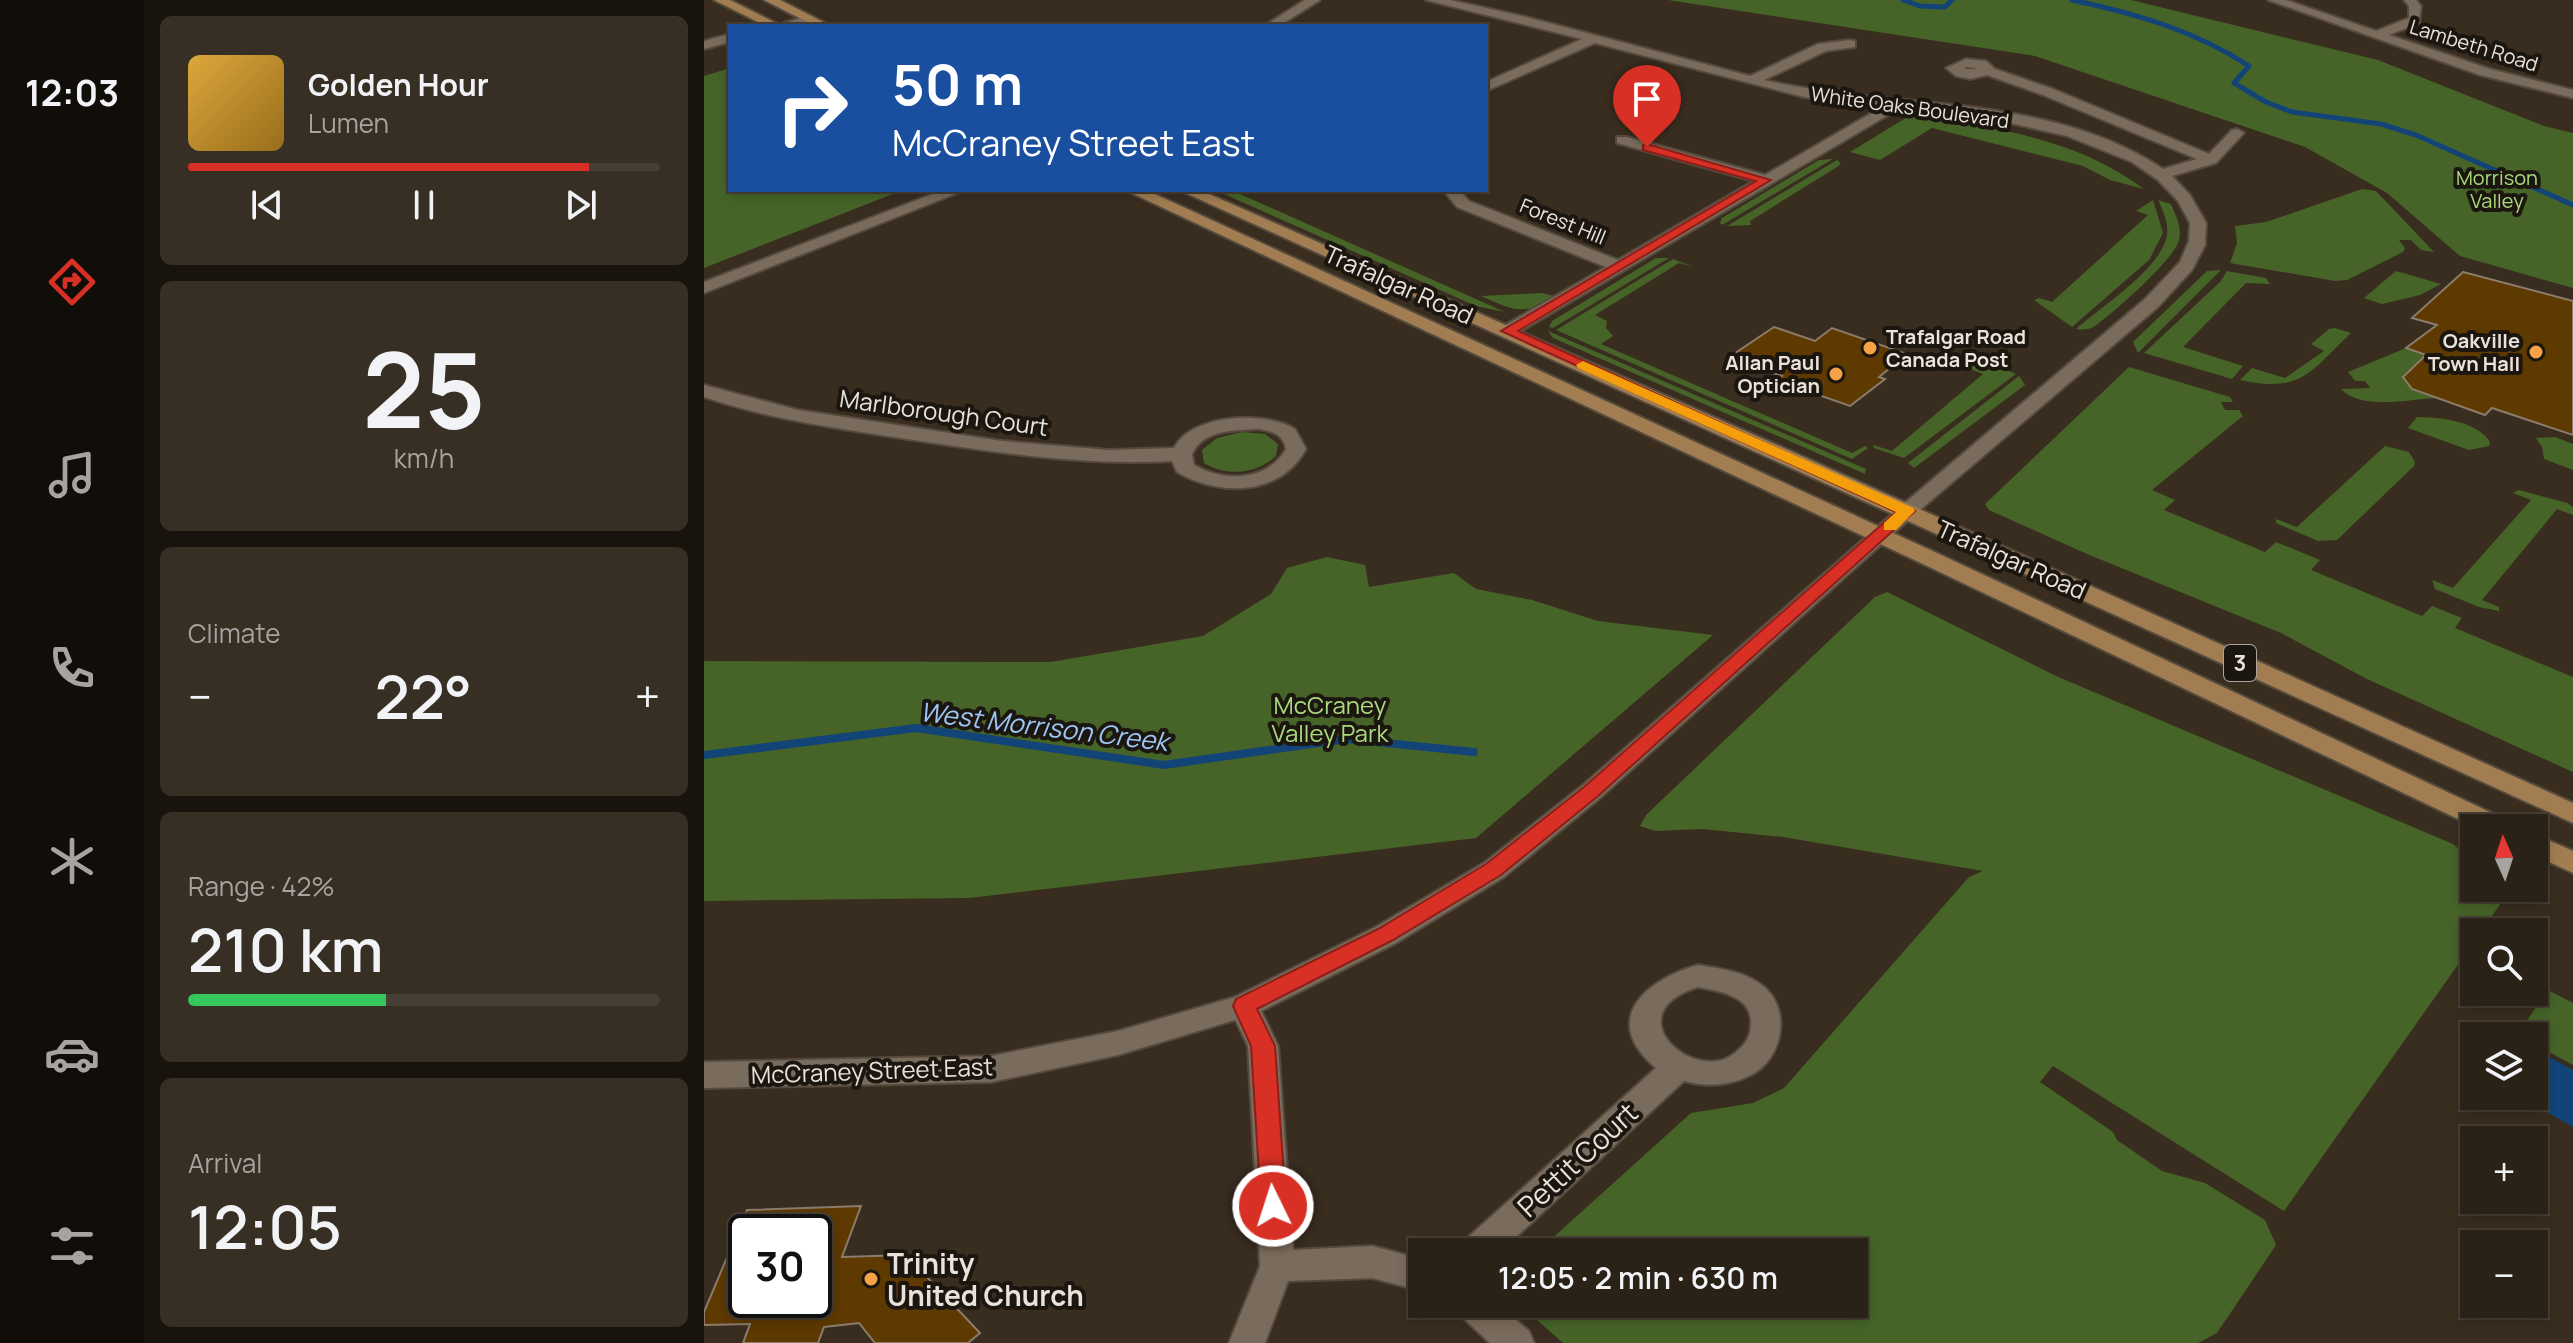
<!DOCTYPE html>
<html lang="en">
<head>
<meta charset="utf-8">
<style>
	:root { --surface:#2b2217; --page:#372f24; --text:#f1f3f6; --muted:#a6a4a1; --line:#473f36; --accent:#d93025 }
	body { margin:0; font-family:Manrope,sans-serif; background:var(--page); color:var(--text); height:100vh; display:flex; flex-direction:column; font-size:30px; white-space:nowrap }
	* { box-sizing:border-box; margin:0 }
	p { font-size:26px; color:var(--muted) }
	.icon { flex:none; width:44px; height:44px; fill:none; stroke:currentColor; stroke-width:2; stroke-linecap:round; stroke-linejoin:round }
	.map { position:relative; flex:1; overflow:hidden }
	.panel { display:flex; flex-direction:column; gap:16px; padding:16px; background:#18130d; width:560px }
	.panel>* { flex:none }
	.guide { position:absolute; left:24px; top:24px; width:760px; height:168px; border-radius:0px; box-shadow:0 4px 12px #0003,0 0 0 2px var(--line); background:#1a4fa0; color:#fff; overflow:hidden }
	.needle { width:52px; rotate:357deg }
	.tools { position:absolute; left:1756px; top:814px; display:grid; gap:16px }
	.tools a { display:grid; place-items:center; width:88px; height:88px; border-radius:0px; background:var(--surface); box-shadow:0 4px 12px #0003,0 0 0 2px var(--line); font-size:40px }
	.speed { position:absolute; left:24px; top:1214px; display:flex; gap:16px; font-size:40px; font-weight:700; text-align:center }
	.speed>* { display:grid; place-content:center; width:104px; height:104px; border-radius:50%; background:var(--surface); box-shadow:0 4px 12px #0003,0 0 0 2px var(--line); line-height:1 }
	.speed .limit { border:4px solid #111; border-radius:12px; background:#fff; color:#111 }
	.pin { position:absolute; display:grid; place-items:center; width:68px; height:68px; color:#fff; margin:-82px -34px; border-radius:50% 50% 50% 0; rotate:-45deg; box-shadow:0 0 8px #0007 }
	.pin .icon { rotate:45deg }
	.me { position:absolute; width:88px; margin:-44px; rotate:356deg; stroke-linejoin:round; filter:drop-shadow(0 0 6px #0008) }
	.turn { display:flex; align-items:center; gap:28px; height:168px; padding:0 32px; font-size:36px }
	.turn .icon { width:104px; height:104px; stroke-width:2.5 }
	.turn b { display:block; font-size:56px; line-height:68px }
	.big { font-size:60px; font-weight:600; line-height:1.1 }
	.panel .widget { flex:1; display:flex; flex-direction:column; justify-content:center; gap:12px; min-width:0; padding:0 28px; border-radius:12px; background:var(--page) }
	.panel .dial { align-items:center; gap:0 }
	.dial b { font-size:104px; line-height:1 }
	.song { display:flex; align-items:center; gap:24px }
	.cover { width:96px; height:96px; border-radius:12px; background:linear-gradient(135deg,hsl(40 70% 55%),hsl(40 70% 35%)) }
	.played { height:8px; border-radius:4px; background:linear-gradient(90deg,var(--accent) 85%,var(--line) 85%) }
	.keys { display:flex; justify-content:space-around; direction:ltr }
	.heat { display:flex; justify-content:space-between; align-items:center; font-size:44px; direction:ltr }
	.charge { height:12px; border-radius:6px; background:linear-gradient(90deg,#34c759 42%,var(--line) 0) }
	.trip { position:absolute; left:704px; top:1238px; width:460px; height:80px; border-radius:0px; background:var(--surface); box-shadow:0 4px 12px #0003,0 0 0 2px var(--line); font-weight:600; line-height:80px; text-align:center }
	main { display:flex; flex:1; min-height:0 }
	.tab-bar { display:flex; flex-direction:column; width:144px; justify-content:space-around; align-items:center; background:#110e09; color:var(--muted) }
	.tab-bar .icon { width:56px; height:56px }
	.tab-bar .on { color:var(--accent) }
	.tab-bar b { font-size:36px; color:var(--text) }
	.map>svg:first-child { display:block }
</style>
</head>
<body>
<main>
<nav class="tab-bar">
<b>12:03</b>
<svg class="icon on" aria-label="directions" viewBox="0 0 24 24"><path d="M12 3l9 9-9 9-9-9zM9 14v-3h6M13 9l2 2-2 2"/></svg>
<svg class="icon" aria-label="music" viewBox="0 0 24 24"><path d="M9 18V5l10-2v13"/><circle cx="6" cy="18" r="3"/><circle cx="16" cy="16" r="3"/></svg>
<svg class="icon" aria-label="phone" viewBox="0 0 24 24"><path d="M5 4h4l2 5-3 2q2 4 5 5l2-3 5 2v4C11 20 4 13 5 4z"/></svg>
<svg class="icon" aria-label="climate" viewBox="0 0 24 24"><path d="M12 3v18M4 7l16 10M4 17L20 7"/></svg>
<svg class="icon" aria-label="car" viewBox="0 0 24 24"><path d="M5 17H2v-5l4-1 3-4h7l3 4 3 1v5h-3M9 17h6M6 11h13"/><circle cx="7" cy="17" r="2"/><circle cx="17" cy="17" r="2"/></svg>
<svg class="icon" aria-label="filters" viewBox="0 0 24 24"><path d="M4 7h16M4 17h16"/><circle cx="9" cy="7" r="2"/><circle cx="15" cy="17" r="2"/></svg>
</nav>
<section class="panel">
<div class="widget">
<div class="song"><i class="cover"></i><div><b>Golden Hour</b><p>Lumen</p></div></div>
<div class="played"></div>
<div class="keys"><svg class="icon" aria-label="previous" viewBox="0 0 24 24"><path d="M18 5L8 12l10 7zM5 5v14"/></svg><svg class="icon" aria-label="pause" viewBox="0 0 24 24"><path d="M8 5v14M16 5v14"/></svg><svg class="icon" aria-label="next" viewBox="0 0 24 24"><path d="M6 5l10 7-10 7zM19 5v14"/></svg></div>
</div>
<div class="widget dial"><b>25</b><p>km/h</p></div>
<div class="widget"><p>Climate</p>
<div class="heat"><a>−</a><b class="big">22°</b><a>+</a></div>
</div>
<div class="widget"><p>Range · 42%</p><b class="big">210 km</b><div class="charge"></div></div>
<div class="widget"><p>Arrival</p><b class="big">12:05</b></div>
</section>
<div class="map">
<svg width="1869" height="1343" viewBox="0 0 1869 1343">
	<rect width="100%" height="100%" fill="#392d1f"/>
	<g fill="#466428">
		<path d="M964,0H1427L1674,60L1840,126L1869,133V288L1756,256L1683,193L1601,147L1331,56Z"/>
		<path d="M26,68V190H199L0,268V76Z"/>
		<path d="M1205,116C1287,126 1372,138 1440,189L1406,180L1379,166L1228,128L1176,160L1146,152Z"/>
		<path d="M1129,159L1018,225L1016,223L1018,218L1115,160Z"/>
		<path d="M1133,160L1137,163L1133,167L1046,221L1047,225L1023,226Z"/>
		<path d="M1658,189L1672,191L1730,252L1717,250L1707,240H1695L1701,248L1699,252L1643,280L1631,281L1526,263L1533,243L1531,226L1562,222Z"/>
		<path d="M511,190H527L801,312L772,306Z"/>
		<path d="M1449,200L1459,233L1445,260L1368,327L1330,300L1335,298L1348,302L1444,215L1432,211Z"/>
		<path d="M1454,200L1467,204C1472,216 1478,227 1475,240C1470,260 1409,313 1391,326C1385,330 1379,330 1372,329C1397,307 1450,273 1461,242C1467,228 1460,213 1454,200Z"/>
		<path d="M952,258H965L849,328L845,327L848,321Z"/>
		<path d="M969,259L990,267L975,263L891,315L903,321L902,328L909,336L897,344L1148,453L1161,446L1164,448L1148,459L852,330Z"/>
		<path d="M1517,270L1434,353L1429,342L1503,271Z"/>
		<path d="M1523,271L1562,278L1566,284L1542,283L1479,347L1539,366L1528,379L1440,353L1516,282Z"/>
		<path d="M1692,271L1737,284L1716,295L1678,304L1660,298Z"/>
		<path d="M838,293L853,297C819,316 811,311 777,296Z"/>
		<path d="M1631,328L1647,333C1605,373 1598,393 1536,380L1548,368L1581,378L1620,351L1607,344L1625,329Z"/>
		<path d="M844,331L1162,469L1161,474L849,338Z"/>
		<path d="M1702,348L1722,355L1699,377L1708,389L1733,398C1710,398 1659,412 1637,389L1666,388L1661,381H1651L1644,372Z"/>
		<path d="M1275,364L1291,365L1312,374L1200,458L1170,448L1169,445L1188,451L1279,374L1261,367Z"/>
		<path d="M1425,367L1526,397L1529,402H1517L1521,410H1535L1539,416L1448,490L1471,500L1460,510L1561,552L1572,542L1616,560L1607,570L1718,616L1728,606L1758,618L1751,628L1869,677V772L1663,679L1577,633L1383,554L1285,510L1281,504Z"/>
		<path d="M1315,376L1321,385L1210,468L1204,463Z"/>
		<path d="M1713,417C1736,417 1773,421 1786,442L1785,446L1765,450L1704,428Z"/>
		<path d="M538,432L561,434L574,444L572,456C553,474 522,477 500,463L498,450L513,438Z"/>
		<path d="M1851,437L1869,444V470L1840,459L1838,447L1832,438Z"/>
		<path d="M1681,446L1705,452L1711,462L1710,466L1633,540L1614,541L1572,523V519L1593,527Z"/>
		<path d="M1815,490L1863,503L1869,507V515L1853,509L1778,600L1795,607V611L1775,607L1731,589L1728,580L1749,588L1827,500L1809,493Z"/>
		<path d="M623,557L661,565L665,587L750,573L772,589L828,600L894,621L1009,635L772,838L266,898L0,901V661L347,662L499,636L567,594L583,568Z"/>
		<path d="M1183,592L1352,676L1749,844L1770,862V888H1782L1797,903L1777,932H1770V942L1580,1211L1349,1066L1336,1082L1409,1132L1413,1140L1458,1171L1501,1183L1561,1220L1572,1245L1513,1333L1494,1343H859L815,1304H1150V1252H833L987,1113L1049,1103L1080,1088L1265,877L1279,871L1079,837L998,829L951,831L936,826L942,815L1171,597Z"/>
		<path d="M1844,990L1869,1003V1065L1830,1044V1036L1813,1035Z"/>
	</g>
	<path fill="#124478" d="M1831,1049L1869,1070V1127L1815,1096H1830Z"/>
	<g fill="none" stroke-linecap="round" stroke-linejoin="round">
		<g stroke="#124478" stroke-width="5">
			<path d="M1199,0L1216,6L1241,7L1248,0"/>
			<path d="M1368,0C1430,13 1492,31 1545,66L1530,83L1562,102L1588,112L1677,124L1712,135L1869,205"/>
		</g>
		<path stroke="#124478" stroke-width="8" d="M0,755L212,728L460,765L643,739L770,752"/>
	</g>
	<g fill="#5e3900" stroke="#8b7c6c" stroke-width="2" fill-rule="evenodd">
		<path d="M1759,272L1869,301V435L1788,408L1781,415L1708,389L1699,377L1722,355L1702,348L1733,325L1708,318Z"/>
		<path d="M1070,327L1111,341L1128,328L1203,354L1175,377L1181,379L1146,406L1072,380L1078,376L1024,358Z"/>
		<path d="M157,1206L138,1257L202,1255L276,1333L264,1343H171L155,1323L120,1327L114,1343H39L46,1324L0,1325V1312L43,1210ZM42,1232H110V1300H42Z"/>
	</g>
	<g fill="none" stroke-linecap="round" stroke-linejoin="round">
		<defs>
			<g id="minor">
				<path d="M601,0H616L575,26H560Z"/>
				<path d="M722,0H746L822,17L1046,76L1114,44L1146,40L1151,41V47L1122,51L1060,80C1191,110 1343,92 1459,169L1493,159L1339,95L1283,75L1266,79L1252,76L1242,68L1262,59L1282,61L1291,69L1349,89L1505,154L1528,130L1533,129L1540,133L1512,163L1468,176L1486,195L1502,223L1501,245L1488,270L1454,307L1210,515L1203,517L1192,511L1196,507L1441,299L1476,262L1485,241L1486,223L1474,201L1454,180L1428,162L1363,136L1298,121L1196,108L810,335H798L795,331L798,327L902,267L753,207L739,190H755L765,201L914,260L1050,181L913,143V137H923L1061,175L1178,107L1100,97L891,43L782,91V82L878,39ZM1263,67L1275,69H1259Z"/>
				<path d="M1564,0H1582L1672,31L1705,18V6L1700,0H1712L1717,6L1715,23L1685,35L1786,69L1869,90V98L1776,75Z"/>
				<path d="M106,15L112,19L110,22L71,26Z"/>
				<path d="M26,34V42L0,49V41Z"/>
				<path d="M239,190H261L0,293V282Z"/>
				<path d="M0,385L94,410L298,441L405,450L470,448C487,414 561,410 591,429L602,449C576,496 516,497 473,472L468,461C374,466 283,451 190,437C126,427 62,418 0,397ZM554,429C568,431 579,434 582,449C563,482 520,482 490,465L488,455C497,430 531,430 554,429Z"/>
				<path d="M994,965C1017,969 1040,971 1059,986C1088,1009 1079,1059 1047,1075C1026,1086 1002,1087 980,1081L796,1252H755L760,1241L952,1068C895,1020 941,980 994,965ZM994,987C1014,991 1046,995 1047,1021C1047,1036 1043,1043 1031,1053C991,1086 909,1014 994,987Z"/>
				<path d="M540,994L551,998L574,1046L589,1250L668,1246L718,1259V1291L668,1278L584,1281L561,1343H525L556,1266L544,1046L525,1006L529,998Z"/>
				<path d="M750,1304H794L825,1331L830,1343H786L756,1315Z"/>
			</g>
			<path id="tertiary" d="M1203,505L1214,511L1210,515L896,798L800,877L692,943L551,1014L414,1055L287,1082L0,1088V1062L287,1056L414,1031L531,997L672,927L780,863L878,786L1196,507Z"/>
			<g id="primary">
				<path d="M10,0H26L78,26H62Z"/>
				<path d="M60,0H76L127,26H111Z"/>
				<path d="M421,190H442L1235,554L1805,821L1809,828H1773L1219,564Z"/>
				<path d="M475,190H496L1080,448L1869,803V823Z"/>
				<path d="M1830,834L1869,851V873L1830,855Z"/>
			</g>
		</defs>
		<use href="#minor" stroke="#554a3e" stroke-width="4"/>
		<use href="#tertiary" stroke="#554a3e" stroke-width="4"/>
		<use href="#primary" stroke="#554a3e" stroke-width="4"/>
		<use href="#minor" fill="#7a6c5c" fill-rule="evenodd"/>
		<use href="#tertiary" fill="#7a6c5c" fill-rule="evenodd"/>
		<use href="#primary" fill="#a17d51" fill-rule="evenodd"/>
	</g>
	<path fill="#d93025" stroke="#8d1f18" stroke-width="2" d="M943,144L1067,180L814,331L1211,511L894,796L797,875L689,940L553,1009L571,1046L582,1206L578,1214L569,1218L560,1214L557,1206L547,1046L529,1006L532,999L674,929L782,864L880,787L1192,512L797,331L1052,181L939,150V145Z"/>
	<path fill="#f59e0b" d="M879,361L1209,508L1211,511L1192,530H1180V523L1192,512L874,368L872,365Z"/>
	<g fill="#f6a247" stroke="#1c1610" stroke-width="3">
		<circle cx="1166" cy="348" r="8"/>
		<circle cx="1832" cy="352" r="8"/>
		<circle cx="1132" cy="374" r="8"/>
		<circle cx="167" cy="1279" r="8"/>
	</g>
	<g text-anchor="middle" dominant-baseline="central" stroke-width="8" stroke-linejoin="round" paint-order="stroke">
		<g font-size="20" fill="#eae2d9" stroke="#1c1610">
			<text transform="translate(1770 45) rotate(17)">Lambeth Road</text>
			<text transform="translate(1206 107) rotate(8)">White Oaks Boulevard</text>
			<text transform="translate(859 221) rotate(22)">Forest Hill</text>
		</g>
		<g font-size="20" fill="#a9da7c" stroke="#1c1610">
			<text x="1793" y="177">Morrison<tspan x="1793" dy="23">Valley</tspan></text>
		</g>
		<g font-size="20" font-weight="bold" fill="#eae2d9" stroke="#1c1610" text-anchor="end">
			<text x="1182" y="336" text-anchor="start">Trafalgar Road<tspan x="1182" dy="23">Canada Post</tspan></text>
			<text x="1816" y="340">Oakville<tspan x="1816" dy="23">Town Hall</tspan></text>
			<text x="1116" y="362">Allan Paul<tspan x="1116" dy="23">Optician</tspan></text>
		</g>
		<rect fill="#1c1610" stroke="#aca59d" stroke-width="2" x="1520" y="645" width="32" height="36" rx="6"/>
		<g font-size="22" font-weight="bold" fill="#eae2d9">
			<text x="1536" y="663">3</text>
		</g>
		<g font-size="24" fill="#eae2d9" stroke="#1c1610">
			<text transform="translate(695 284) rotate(24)">Trafalgar Road</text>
			<text transform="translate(240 412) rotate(8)">Marlborough Court</text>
			<text transform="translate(1308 559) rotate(24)">Trafalgar Road</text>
			<text transform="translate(168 1070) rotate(-2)">McCraney Street East</text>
		</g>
		<g font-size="24" fill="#a9da7c" stroke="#1c1610">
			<text x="626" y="704">McCraney<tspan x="626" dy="28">Valley Park</tspan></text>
		</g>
		<g font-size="26" font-style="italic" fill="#9ec6f5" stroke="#1c1610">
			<text transform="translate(340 726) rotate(7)">West Morrison Creek</text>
		</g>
		<g font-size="28" fill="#eae2d9" stroke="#1c1610">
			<text transform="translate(873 1159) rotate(-43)">Pettit Court</text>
		</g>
		<g font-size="28" font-weight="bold" fill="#eae2d9" stroke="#1c1610" text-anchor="start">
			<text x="183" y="1263">Trinity<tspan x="183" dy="32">United Church</tspan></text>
		</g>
	</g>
</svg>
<div class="tools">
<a><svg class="needle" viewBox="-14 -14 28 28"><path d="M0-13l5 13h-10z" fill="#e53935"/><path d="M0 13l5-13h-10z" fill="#a6a4a1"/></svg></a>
<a><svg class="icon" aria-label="search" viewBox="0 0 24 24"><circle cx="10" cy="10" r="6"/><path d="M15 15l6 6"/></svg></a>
<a><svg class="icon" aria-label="layers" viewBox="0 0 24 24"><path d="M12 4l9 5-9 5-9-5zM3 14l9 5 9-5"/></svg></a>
<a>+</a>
<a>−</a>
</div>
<div class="speed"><div class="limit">30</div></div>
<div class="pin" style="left:943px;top:147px;background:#d93025"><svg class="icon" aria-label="arrive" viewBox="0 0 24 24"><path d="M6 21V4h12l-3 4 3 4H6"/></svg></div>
<svg class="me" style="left:569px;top:1206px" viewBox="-20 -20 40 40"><circle r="17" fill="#d93025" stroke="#fff" stroke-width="3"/><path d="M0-11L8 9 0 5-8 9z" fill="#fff"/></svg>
<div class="trip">12:05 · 2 min · 630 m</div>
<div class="guide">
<div class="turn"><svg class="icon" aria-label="right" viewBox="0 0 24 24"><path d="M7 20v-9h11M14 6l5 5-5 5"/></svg><div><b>50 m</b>McCraney Street East</div></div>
</div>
</div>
</main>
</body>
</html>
